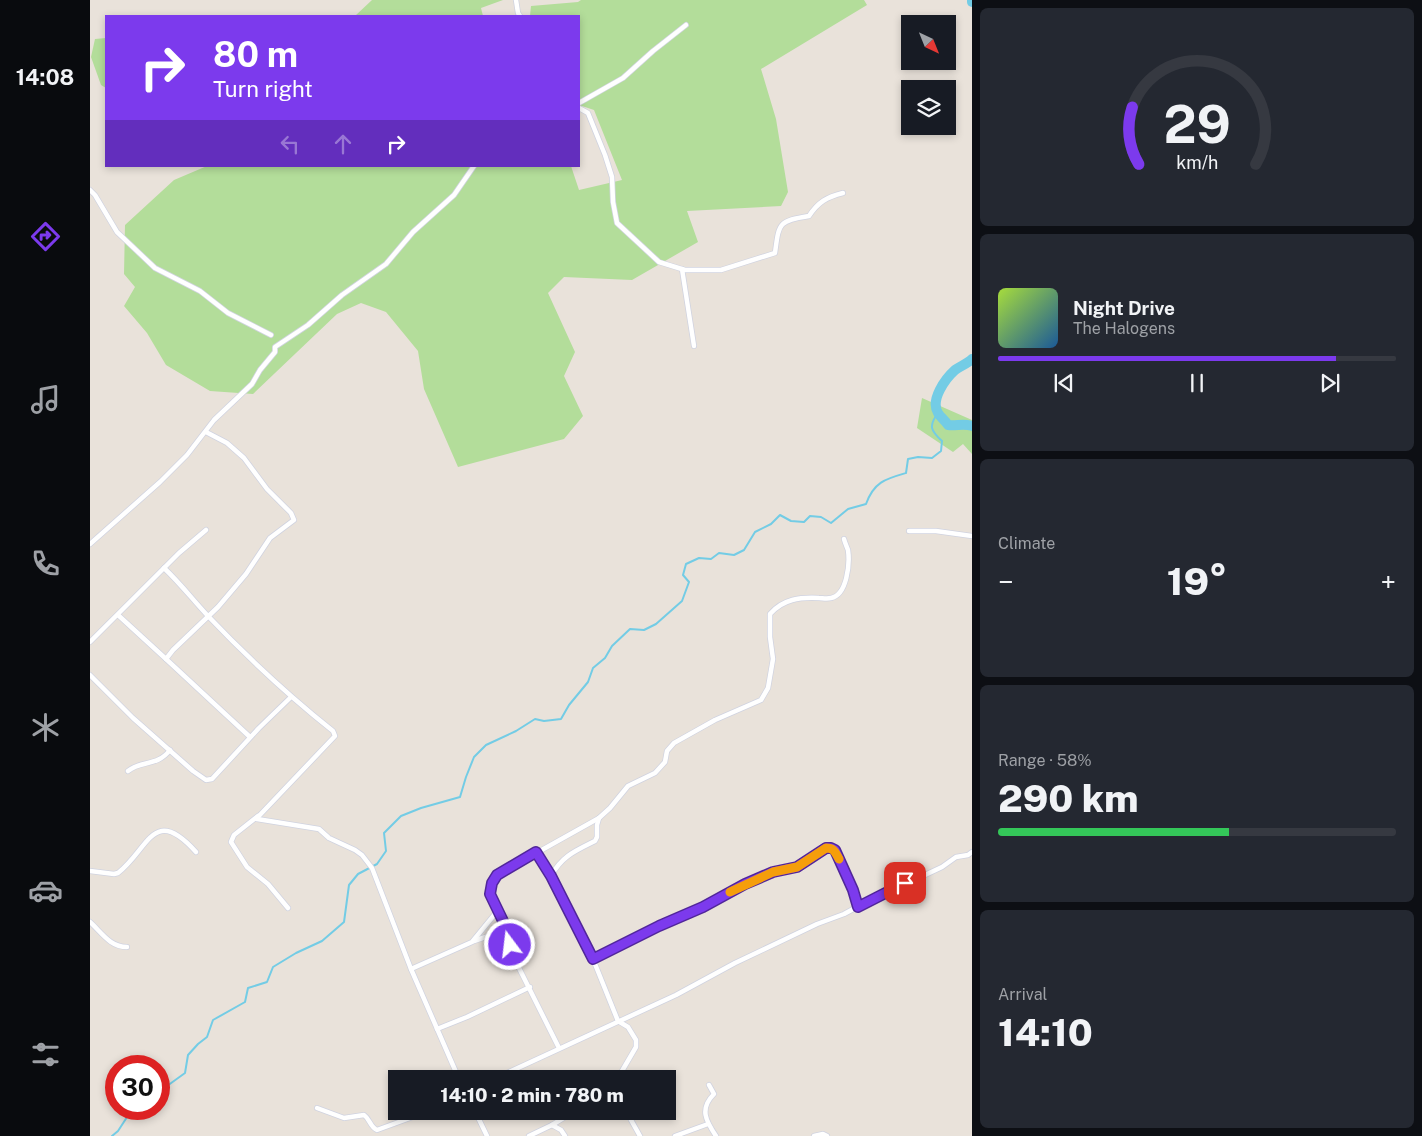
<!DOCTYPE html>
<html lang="en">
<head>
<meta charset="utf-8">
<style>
	:root { --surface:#171b24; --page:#242831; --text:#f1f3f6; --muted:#9ea1a6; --line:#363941; --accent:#7c3aed }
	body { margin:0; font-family:"Public Sans",sans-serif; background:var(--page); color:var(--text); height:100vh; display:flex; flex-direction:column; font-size:19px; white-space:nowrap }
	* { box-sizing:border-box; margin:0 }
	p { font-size:16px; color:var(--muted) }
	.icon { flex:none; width:28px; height:28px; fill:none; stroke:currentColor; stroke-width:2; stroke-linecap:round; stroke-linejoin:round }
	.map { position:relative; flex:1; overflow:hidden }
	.sheet { display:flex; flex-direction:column; gap:8px; padding:8px; background:#0d0f14; width:450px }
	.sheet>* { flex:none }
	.top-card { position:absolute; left:15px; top:15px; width:475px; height:152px; border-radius:0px; box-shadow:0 2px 8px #0003; background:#7c3aed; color:#fff; overflow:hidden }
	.needle { width:32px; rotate:137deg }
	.buttons { position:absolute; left:811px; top:15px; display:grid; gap:10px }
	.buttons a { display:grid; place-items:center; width:55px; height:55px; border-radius:0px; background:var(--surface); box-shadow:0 2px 8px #0003; font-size:25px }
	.speed { position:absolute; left:15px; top:1055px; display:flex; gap:10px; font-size:25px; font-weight:700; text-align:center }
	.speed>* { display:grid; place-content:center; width:65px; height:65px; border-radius:50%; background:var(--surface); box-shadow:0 2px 8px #0003; line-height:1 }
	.speed .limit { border:8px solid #d22; background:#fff; color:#111 }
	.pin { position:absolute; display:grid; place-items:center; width:42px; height:42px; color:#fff; margin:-21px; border-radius:10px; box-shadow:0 2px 8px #0006 }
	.me { position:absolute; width:55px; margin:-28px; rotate:345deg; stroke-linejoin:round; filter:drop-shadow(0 0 4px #0008) }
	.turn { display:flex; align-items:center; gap:18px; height:105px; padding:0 25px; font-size:22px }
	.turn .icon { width:65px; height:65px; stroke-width:2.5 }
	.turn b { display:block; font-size:35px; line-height:42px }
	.lanes { display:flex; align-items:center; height:48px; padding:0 25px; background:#0003; justify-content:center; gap:25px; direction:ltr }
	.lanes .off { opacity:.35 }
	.big { font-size:38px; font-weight:800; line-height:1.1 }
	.sheet .widget { flex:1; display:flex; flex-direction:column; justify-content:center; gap:8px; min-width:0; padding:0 18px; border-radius:8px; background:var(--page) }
	.sheet .dial { align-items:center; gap:0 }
	.dial svg { height:130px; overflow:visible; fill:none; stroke:var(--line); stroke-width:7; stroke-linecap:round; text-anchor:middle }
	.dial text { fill:var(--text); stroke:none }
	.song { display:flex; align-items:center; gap:15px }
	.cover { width:60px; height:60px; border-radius:8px; background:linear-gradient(135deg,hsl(80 70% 55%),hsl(210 70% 35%)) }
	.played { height:5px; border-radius:2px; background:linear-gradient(90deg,var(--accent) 85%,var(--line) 85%) }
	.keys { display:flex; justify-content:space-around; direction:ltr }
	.heat { display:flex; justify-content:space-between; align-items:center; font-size:28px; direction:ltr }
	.charge { height:8px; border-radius:4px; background:linear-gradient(90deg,#34c759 58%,var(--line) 0) }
	.trip { position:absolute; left:298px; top:1070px; width:288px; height:50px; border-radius:0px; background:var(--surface); box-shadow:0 2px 8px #0003; font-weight:800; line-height:50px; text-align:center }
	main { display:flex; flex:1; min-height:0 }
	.tab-bar { display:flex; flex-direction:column; width:90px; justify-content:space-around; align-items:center; background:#090b0e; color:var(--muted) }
	.tab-bar .icon { width:35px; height:35px }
	.tab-bar .active { color:var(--accent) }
	.tab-bar b { font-size:22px; color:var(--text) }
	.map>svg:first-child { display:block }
</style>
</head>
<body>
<main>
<nav class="tab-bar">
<b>14:08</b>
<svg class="icon active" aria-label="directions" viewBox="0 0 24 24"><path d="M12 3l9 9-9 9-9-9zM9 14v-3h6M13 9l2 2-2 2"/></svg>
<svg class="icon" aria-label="music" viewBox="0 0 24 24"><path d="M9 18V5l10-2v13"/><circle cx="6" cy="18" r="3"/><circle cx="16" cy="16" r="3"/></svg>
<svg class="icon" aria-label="phone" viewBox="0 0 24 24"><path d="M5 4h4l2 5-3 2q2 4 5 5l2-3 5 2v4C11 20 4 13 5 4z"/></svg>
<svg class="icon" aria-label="climate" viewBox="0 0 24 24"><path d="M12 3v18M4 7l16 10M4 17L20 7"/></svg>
<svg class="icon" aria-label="car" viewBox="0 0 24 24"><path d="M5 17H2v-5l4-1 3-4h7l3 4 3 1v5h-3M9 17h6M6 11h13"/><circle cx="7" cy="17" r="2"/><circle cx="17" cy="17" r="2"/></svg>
<svg class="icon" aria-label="filters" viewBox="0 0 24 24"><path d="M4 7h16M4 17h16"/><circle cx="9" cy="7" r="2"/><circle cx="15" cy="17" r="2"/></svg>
</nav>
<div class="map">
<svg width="882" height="1136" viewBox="0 0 882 1136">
	<rect width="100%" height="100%" fill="#e9e2da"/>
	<g fill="#b3dd9a">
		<path d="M282,0H413L391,8L393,16H265Z"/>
		<path d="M491,0H774L777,5L671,69L686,119L698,192L691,206L597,211L608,242L542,280L474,277L458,293L485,352L474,376L493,416L474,439L368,467L334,389L328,351L296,312L271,303L247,314L163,394L120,391L76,365L57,333L34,306L45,287L34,274L35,225L84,180L117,166H481L489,190L532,180L504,110L489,105V16H440L441,6L488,2Z"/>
		<path d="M16,38V88L11,85L1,57L5,39Z"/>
		<path d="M832,398L882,420V454L873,444L863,452L827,428Z"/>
	</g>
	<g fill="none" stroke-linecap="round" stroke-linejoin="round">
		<g stroke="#73cce5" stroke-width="2">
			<path d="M69,1099L77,1086L95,1073L98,1055L108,1044L117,1037L123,1020L155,1002L158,988L177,982L183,967L206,953L232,941L254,922L259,885L268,874L287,864L296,851L294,833L311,816L331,808L370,797L376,777L384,757L396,745L426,731L445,719L454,721L471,719L479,705L498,682L503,668L515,658L522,646L540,629L554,630L566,624L592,601L599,582L593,575L596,564L609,558L621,559L629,553L644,555L654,550L665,532L681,524L690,515L701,521L714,522L720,516L731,517L741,523L758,509L776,504C784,482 795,479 816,473L818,459L828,457L842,458L851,451L852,441C841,431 838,426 848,413"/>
			<path d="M22,1136L28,1131L39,1114L57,1109"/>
		</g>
		<g stroke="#73cce5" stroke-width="10">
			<path d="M882,0V2"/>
			<path d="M882,359C877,364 870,366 865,370C855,379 840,400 848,413C850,417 855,420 858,425C866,426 875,423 882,426"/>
		</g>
		<defs>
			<g id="minor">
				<path d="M426,0L428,13L430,16"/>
				<path d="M489,103L533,78L563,51L596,25"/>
				<path d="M489,108L498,113L515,155L522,177L523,202L527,223L569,262L595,270H631L685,253C689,223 688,221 719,216C728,202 737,197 753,193"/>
				<path d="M0,190L5,195L27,232L65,268L110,291L138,313L181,335"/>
				<path d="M592,269L604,346"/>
				<path d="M819,531H846L882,536"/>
				<path d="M0,544L70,482L97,455L124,420L162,384L170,370L185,352V347L218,325L252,295L296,264L323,232L364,195L384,166"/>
				<path d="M74,568C90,583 103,600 118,616C157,657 199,696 243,731L245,736L167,818"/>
				<path d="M28,615L76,659L83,650L128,607L156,574L180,538L204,520L201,513L177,489L154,458L137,443L116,432"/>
				<path d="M0,642L89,553L116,530"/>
				<path d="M76,659L160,737"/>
				<path d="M0,675L43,718L103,771L116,780L122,779L169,728L201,697"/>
				<path d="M38,771C51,760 67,767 80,750"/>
				<path d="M446,852L461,876"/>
				<path d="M0,871L24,874L28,873C59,849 63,804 106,852"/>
				<path d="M767,907L852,867L866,857L878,855L882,852"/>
				<path d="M198,908L178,884L157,867L141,842L144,835L168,816L167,819L229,829L239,838L265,850L272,855L282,868L321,969L369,1079"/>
				<path d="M0,922C12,933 20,947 37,947"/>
				<path d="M384,941L416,930"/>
				<path d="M503,959L528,1021L538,1027L546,1040V1047L532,1071L529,1079"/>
				<path d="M321,969L382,942L405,914L407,909"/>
				<path d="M347,1029L377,1017L440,987"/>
				<path d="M469,1048L426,962L420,945L413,921L400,894C400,886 403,881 407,875L509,818"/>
				<path d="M404,1079L586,995L645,963L727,924L754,914L767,907L763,890L745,850L741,848H736L707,867L683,872L643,890L613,907L569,926L503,959L461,876C472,856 485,851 505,841L507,837V825L509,818L520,808L538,786L565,773L575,762L577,751L584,743L625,720L671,700L678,688L683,659L680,637V614C693,599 710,597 729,598C732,598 737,599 741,598C757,595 760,564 758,550C757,547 755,543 754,539"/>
				<path d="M619,1085L624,1094C609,1109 616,1121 626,1136"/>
				<path d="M227,1108L254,1118L274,1115C280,1119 280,1127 287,1130L339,1111"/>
				<path d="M385,1111L397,1136"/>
				<path d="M536,1111L550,1136"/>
				<path d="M462,1125L471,1130L475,1136"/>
				<path d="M439,1136L462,1125L485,1111"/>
				<path d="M585,1136L618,1124"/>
				<path d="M724,1136L733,1134L737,1136"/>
			</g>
		</defs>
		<use href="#minor" stroke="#d0d3e0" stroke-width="6"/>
		<use href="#minor" stroke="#fff" stroke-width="4.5"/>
	</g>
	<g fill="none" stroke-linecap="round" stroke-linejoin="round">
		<defs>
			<path id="route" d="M420,945L413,921L400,894L402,883L407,875L446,852L461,876L503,959L569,926L613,907L655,884L683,872L707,867L736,848H741L745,850L763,890L768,907L815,883"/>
		</defs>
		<use href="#route" stroke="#51269a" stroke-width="12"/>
		<use href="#route" stroke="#7c3aed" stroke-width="9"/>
		<path stroke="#f59e0b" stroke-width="9" d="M640,892L683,872L707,867L736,848C744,848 745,852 749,859"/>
	</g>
</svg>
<div class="buttons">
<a><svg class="needle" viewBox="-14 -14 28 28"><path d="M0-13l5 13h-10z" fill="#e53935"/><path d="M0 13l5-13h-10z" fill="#9ea1a6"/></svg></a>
<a><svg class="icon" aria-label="layers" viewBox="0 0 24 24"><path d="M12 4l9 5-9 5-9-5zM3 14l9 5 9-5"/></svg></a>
</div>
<div class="speed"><div class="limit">30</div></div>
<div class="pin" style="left:815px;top:883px;background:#d93025"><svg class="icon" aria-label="arrive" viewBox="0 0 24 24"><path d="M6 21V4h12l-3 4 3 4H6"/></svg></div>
<svg class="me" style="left:420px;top:945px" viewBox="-20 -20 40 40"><circle r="17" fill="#7c3aed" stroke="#fff" stroke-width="3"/><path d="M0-11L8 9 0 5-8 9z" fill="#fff"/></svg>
<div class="trip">14:10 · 2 min · 780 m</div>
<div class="top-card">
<div class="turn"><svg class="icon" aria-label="right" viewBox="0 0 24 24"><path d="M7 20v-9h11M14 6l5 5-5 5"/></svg><div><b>80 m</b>Turn right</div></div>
<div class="lanes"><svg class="icon off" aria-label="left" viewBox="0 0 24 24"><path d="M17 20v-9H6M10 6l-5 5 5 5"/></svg><svg class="icon off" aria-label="ahead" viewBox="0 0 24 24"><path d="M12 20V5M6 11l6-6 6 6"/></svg><svg class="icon" aria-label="right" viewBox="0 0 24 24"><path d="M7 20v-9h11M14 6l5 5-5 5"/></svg></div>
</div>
</div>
<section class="sheet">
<div class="widget dial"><svg viewBox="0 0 100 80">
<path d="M14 69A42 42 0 1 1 86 69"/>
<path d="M14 69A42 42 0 0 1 10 34" stroke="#7c3aed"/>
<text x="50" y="56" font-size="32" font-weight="700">29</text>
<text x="50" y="72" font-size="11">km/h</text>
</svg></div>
<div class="widget">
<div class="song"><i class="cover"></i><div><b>Night Drive</b><p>The Halogens</p></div></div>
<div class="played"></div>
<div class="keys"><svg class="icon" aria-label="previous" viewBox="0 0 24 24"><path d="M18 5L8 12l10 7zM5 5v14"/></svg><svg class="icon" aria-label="pause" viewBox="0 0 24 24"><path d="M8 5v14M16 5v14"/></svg><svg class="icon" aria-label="next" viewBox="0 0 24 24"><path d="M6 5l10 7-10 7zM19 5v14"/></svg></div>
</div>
<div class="widget"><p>Climate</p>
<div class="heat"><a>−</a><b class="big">19°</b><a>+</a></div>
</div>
<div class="widget"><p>Range · 58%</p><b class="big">290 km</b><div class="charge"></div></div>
<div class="widget"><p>Arrival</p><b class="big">14:10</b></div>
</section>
</main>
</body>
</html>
